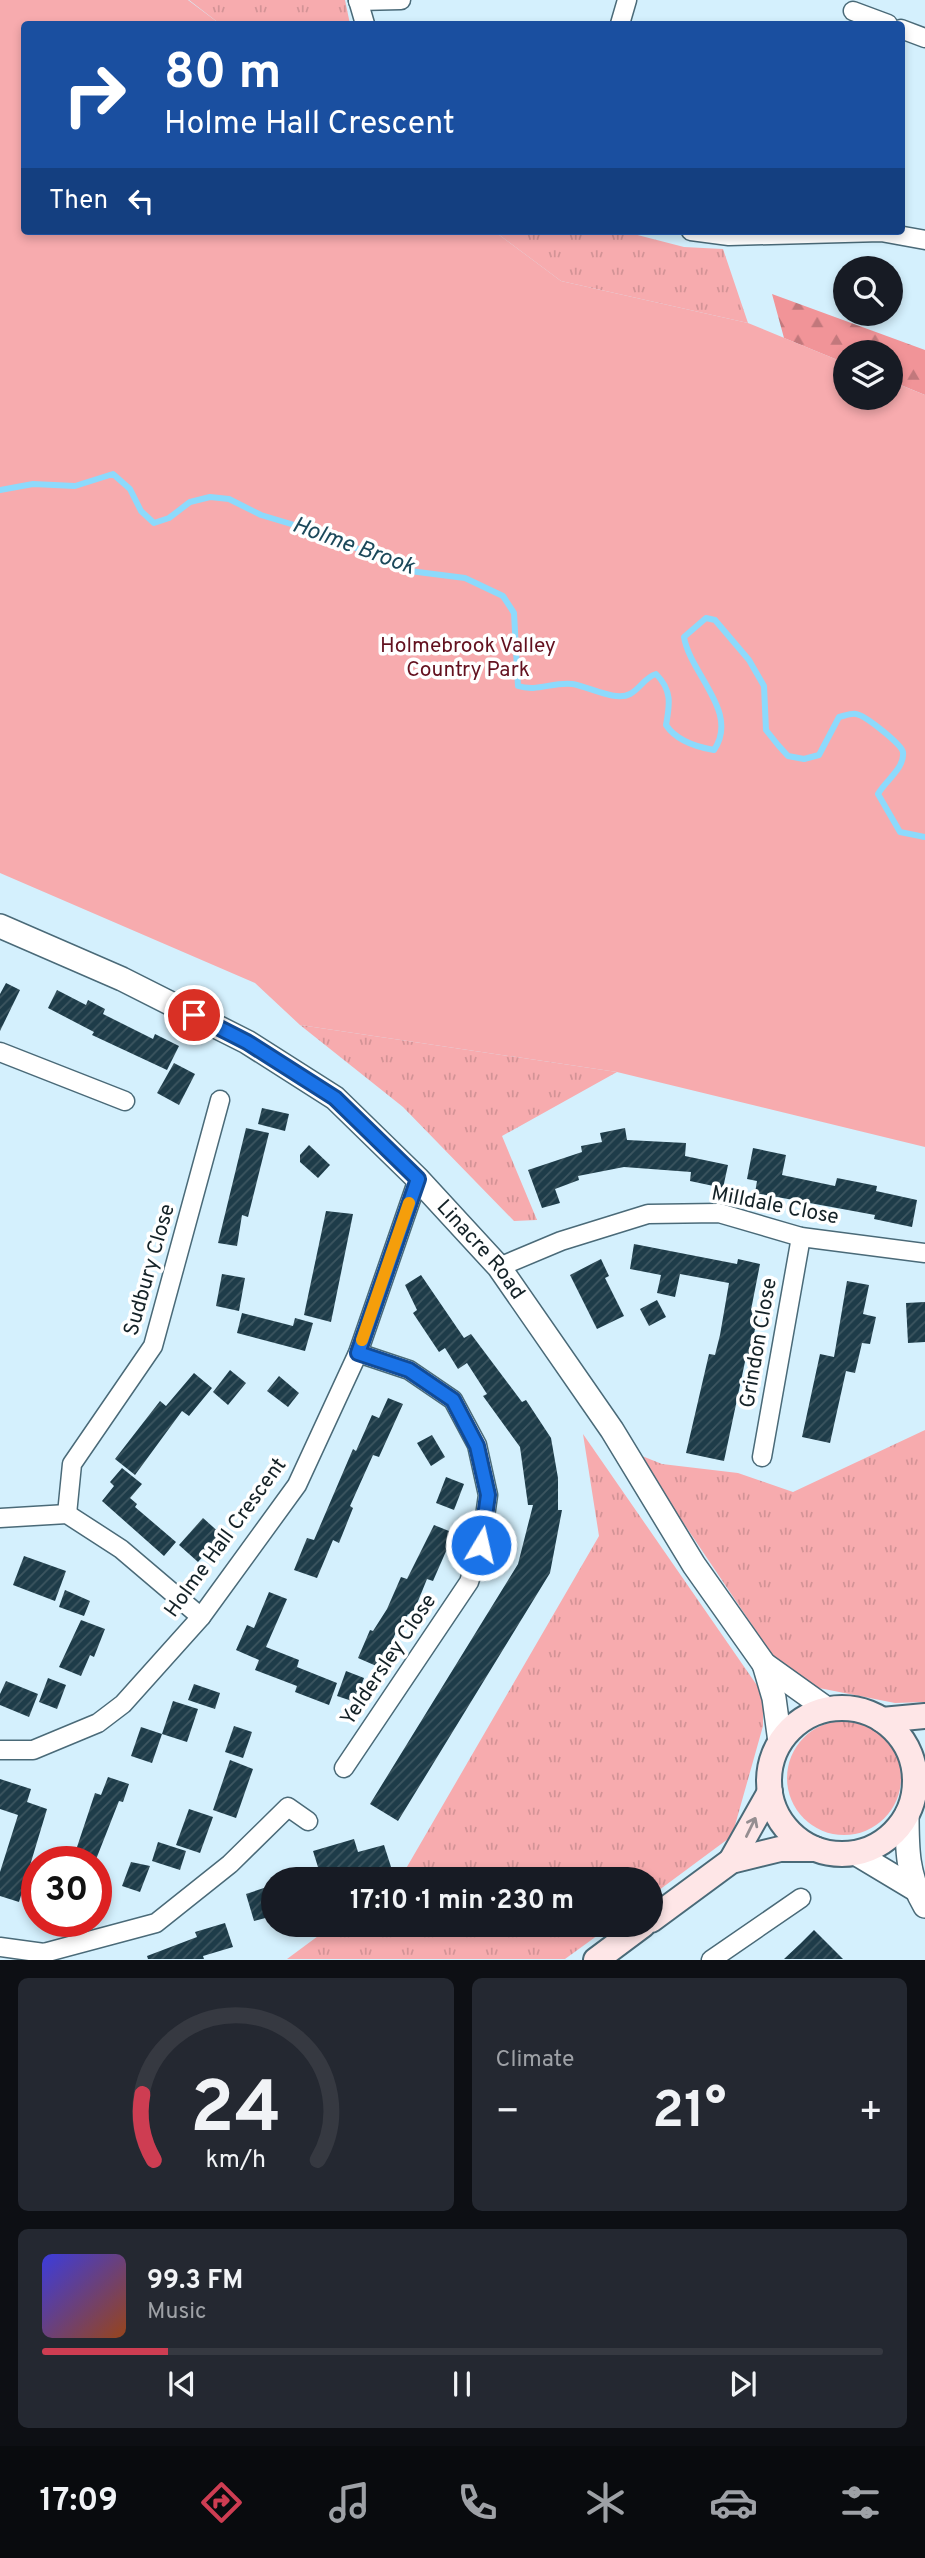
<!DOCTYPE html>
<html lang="en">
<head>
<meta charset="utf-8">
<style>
	:root { --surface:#171b24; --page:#242831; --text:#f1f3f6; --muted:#9ea1a6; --line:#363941; --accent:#ce3d52 }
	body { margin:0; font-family:Overpass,sans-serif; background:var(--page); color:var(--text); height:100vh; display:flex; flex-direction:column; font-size:26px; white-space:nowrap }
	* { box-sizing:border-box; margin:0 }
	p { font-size:23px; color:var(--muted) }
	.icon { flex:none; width:38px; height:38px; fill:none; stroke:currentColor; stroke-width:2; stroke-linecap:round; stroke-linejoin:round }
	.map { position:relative; height:1960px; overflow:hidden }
	.drawer { display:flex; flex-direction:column; gap:18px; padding:18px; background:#0d0f14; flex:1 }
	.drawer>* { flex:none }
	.hud { position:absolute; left:21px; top:21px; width:884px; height:214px; border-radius:7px; box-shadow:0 4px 10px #0003; background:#1a4fa0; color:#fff; overflow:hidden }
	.tools { position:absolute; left:833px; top:256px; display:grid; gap:14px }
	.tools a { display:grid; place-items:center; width:70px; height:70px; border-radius:50%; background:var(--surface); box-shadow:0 4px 10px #0003; font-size:35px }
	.speed { position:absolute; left:21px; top:1846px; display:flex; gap:14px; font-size:35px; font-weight:700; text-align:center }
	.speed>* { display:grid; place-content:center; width:91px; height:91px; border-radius:50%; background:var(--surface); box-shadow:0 4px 10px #0003; line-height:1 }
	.speed .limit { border:10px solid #d22; background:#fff; color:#111 }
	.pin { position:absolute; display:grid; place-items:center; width:60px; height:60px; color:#fff; margin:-30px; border:4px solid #fff; border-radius:50%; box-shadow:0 2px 7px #0007 }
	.me { position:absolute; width:77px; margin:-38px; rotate:9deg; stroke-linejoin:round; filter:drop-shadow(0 0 5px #0008) }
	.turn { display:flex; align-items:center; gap:24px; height:147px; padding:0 28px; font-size:32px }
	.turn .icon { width:91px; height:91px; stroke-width:2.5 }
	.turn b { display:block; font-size:49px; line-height:60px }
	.then { display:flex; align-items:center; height:66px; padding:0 28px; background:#0003; gap:14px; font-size:26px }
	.big { font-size:52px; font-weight:700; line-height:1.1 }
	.drawer .widget { flex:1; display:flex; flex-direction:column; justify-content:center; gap:10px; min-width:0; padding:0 24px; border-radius:10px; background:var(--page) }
	.drawer .dial { align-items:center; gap:0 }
	.dial svg { height:182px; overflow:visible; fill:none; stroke:var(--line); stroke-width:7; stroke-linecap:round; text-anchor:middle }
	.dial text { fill:var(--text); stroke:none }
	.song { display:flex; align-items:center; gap:21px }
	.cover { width:84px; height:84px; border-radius:10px; background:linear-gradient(135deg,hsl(240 70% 55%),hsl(20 70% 35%)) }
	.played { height:7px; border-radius:4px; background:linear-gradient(90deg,var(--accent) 15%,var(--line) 15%) }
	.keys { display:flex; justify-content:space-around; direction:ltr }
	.heat { display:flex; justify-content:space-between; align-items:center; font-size:38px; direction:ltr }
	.drawer .tiles { flex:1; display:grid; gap:18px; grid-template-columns:1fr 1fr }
	.widget:last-child { grid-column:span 2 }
	.trip { position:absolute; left:261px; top:1867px; width:402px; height:70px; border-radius:35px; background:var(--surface); box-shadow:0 4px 10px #0003; font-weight:700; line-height:70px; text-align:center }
	.tabs { display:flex; height:112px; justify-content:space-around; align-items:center; background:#090b0e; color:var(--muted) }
	.tabs .icon { width:49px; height:49px }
	.tabs .current { color:var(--accent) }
	.tabs b { font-size:32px; color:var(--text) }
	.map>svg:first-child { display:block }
</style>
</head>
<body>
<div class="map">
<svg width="925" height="1960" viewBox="0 0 925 1960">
	<defs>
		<pattern id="grass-tufts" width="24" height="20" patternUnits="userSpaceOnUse" patternTransform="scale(1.75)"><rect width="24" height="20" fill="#f7abae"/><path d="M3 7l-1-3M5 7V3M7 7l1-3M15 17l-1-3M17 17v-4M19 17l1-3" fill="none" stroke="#d39396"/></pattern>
		<pattern id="forest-firs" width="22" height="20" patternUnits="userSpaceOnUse" patternTransform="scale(1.75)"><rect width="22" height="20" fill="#f19498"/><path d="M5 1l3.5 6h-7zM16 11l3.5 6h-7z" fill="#c2787c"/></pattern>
		<pattern id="building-hatch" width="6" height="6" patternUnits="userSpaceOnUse" patternTransform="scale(1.75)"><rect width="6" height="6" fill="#1e3c49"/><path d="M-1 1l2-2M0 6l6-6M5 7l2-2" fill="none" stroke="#3d5660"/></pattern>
	</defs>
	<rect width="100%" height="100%" fill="#d4f0fd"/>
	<g fill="url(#grass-tufts)">
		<path d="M189,0H345L350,24H220Z"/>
		<path d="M494,231H622L684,247L723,249L748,323L561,281Z"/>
		<path d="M300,1025L617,1072L502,1136L537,1220L514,1221L403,1107Z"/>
		<path d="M925,1430V1702L895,1703L814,1687L775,1659L637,1454L662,1464L738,1473L793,1492Z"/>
		<path d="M583,1434L763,1694V1726L732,1836L651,1896V1880H394L404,1872L599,1536Z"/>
		<circle cx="844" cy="1778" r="57"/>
		<path d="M333,1925H612L565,1959H287Z"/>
	</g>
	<path fill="url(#forest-firs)" d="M772,294L925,350V395L891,381V352H845V363L784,338Z"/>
	<path fill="#f7abae" d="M0,0H188L220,24H24V231H494L561,281L748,323L845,363V397H891V381L925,395V1147L617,1072L300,1025L255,983L0,873Z"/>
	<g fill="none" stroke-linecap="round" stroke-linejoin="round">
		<path stroke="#8cdafc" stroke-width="6" d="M0,490L33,484L75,486L113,474L130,489L141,511L154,523L169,518L190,502L210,497L229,499L261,515L331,536L402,570L465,578L503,596L514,613L518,686C537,692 552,682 572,684C588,686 615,702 630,694C641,688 644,678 656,674C672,690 670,704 666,725C676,740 696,747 714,750C740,712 690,674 684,637L706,618L715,620L749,660L764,686L766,730L778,745L788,756L804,759L819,755L839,717C844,716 851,713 856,714C865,715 901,744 903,752C905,768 885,781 878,794L900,832L925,837"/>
	</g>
	<g fill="url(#building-hatch)">
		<path d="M6,983L20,990L0,1031V994Z"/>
		<path d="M57,990L86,1005L88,1000L105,1009L103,1014L153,1039L155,1034L179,1046L167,1070L92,1035L94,1032L48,1008Z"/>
		<path d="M174,1063L195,1074L179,1105L157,1093Z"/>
		<path d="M262,1108L289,1114L285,1131L258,1124Z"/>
		<path d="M246,1128L269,1133L248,1217L242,1215L237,1246L218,1243Z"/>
		<path d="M625,1128L627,1140L686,1143L685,1156L728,1165L723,1188L690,1181L691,1172L624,1167L578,1176L579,1180L555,1189L560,1203L542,1208L528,1170L582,1152L581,1146L602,1142L600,1133Z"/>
		<path d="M309,1145L330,1165L318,1178L300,1162V1155Z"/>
		<path d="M753,1148L786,1155L782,1175L835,1186L837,1178L877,1186L876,1191L917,1200L912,1227L874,1219L875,1215L755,1193L757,1181L747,1179Z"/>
		<path d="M326,1211L353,1214L331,1322L304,1315Z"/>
		<path d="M634,1244L737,1264L738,1259L760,1264L751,1310L758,1312L750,1357H746L724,1461L686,1453L709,1354L715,1355L720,1335L729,1283L680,1274L675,1297L657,1293L661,1275L630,1269Z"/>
		<path d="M601,1259L609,1276L605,1278L624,1316L597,1329L570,1275Z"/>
		<path d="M222,1274L245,1278L239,1311L216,1306Z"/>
		<path d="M421,1275L464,1338L471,1334L522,1402L526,1400L551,1438L558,1478V1510H562L550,1573L398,1821L370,1804L518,1564L533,1505H528L520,1447L483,1396L487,1394L467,1363L458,1369L445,1348L439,1352L413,1313L417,1310L405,1285Z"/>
		<path d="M847,1281L869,1285L863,1314L876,1317L870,1344L862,1343L855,1373L846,1371L830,1443L802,1437L820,1354L834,1357Z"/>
		<path d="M657,1300L666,1317L649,1326L640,1309Z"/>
		<path d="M925,1302V1342L908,1343L906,1303Z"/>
		<path d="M242,1313L293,1326L295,1318L313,1323L305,1351L237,1333Z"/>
		<path d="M230,1370L246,1383L228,1405L213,1392Z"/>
		<path d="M194,1373L212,1388L189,1416L182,1411L135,1475L115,1459L160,1401L166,1406Z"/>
		<path d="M279,1376L299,1393L288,1407L267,1391Z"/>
		<path d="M388,1398L403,1404L379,1457L373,1455L350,1506L353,1508L339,1543L333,1540L317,1578L294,1570L307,1538L314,1540L353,1449L356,1451L372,1415L379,1418Z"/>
		<path d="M432,1435L445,1457L431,1466L417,1443Z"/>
		<path d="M122,1468L142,1484L130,1498L137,1504L135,1507L176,1542L164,1556L102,1501L114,1486L110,1482Z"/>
		<path d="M446,1477L464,1484L454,1510L436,1503Z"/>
		<path d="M203,1518L222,1535L198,1562L179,1545Z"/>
		<path d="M434,1525L454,1533L433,1581L427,1579L412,1616L408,1614L399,1633L396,1632L381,1668L358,1658L370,1630L373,1631L387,1609L401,1577L407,1579Z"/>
		<path d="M24,1556L66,1571L55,1601L13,1585Z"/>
		<path d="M65,1590L90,1601L84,1616L59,1607Z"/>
		<path d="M269,1592L287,1599L266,1647L299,1660L297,1667L337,1683L329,1705L295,1692L297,1686L255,1670L259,1660L236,1650L247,1625L254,1628Z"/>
		<path d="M81,1620L105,1629L94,1657L90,1655L81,1676L59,1667Z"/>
		<path d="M346,1671L364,1678L355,1702L337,1696Z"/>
		<path d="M48,1678L66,1685L57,1709L39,1702Z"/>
		<path d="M6,1681L38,1694L29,1717L0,1705V1694Z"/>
		<path d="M194,1684L220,1693L215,1709L188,1700Z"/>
		<path d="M173,1701L198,1709L187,1742L162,1734Z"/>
		<path d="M234,1726L252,1732L243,1758L225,1752Z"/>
		<path d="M141,1727L162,1734L152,1763L131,1756Z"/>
		<path d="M230,1760L253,1769L236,1818L213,1810Z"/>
		<path d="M108,1777L129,1784L123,1802L119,1801L95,1862H72L95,1793L101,1795Z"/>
		<path d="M0,1779L31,1789L27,1802L47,1809L19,1902L0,1896V1872L18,1815L0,1809Z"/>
		<path d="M189,1809L213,1817L200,1853L176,1845Z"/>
		<path d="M354,1839L358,1852L384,1845L392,1870L370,1876L368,1869L322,1880L313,1851Z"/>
		<path d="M158,1842L186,1851L180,1870L152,1861Z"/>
		<path d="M131,1862L150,1866L140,1892L122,1886Z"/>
		<path d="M273,1885V1916L254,1921L246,1894Z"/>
		<path d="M225,1923L233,1947L203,1956L204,1959H148L147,1956L197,1937L195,1932Z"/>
		<path d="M814,1930L843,1959H784L800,1944Z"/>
	</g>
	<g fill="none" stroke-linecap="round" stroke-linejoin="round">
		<defs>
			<g id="minor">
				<path d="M358,0L365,24"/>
				<path d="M358,1L401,0"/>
				<path d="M853,11L888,24"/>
				<path d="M620,24L627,0"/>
				<path d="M901,29L925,38"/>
				<path d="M691,231L729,236L881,232L925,240"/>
				<path d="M0,1052L125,1101"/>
				<path d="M499,1267L561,1241L648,1214L719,1213L801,1237L925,1253"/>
				<path d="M762,1457L801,1237"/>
				<path d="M67,1514L72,1464L153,1346L220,1100"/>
				<path d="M0,1518L67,1514L121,1549L201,1617"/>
				<path d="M0,1750H33L98,1723L123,1704L201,1617L297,1485L358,1353L418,1179"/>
				<path d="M344,1768L469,1582L481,1545L488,1495L477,1445L453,1400L409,1370L358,1353"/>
				<path d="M0,1947L44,1953L156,1923L230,1864L288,1807L308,1821"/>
				<path d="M711,1960L801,1898"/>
			</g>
			<g id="tertiary">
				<path id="s1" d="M0,926L122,979L247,1042L335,1098L418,1179L499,1267L612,1430L694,1565L764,1664L827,1709"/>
				<path d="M764,1664L774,1698L780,1742"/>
				<path d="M907,1814C907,1848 907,1876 925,1906"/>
				<path d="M855,1853L915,1889"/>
			</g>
			<g id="secondary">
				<circle cx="842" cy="1781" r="73"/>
				<path d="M882,1720L925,1716"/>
				<path d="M731,1861L770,1792"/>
				<path d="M651,1920L731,1861L780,1849H815"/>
				<path d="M596,1960L643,1925"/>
			</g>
		</defs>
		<use href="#minor" stroke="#4a6a78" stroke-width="21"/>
		<use href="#tertiary" stroke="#4a6a78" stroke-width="26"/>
		<use href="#secondary" stroke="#4a6a78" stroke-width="28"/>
		<use href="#minor" stroke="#fff" stroke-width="18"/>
		<use href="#tertiary" stroke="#fff" stroke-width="23"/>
		<use href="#secondary" stroke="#fee6e7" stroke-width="24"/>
	</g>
	<defs><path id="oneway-shaft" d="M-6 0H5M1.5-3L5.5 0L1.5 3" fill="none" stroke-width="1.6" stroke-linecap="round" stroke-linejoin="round" transform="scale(1.75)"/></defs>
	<use stroke="#958e91" href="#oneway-shaft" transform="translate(751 1827) rotate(-64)"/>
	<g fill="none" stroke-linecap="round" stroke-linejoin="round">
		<defs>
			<path id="route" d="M194,1015L247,1042L335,1098L418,1179L358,1353L409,1370L453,1400L477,1446L488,1495L481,1545"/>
		</defs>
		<use href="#route" stroke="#114b97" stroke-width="18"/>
		<use href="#route" stroke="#1a73e8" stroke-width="12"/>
		<path stroke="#f59e0b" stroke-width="12" d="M362,1340L409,1203"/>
	</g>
	<g text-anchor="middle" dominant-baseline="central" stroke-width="7" stroke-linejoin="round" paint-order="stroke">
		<g font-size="21" fill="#63111f" stroke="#fff">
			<text x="468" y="646">Holmebrook Valley<tspan x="468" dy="24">Country Park</tspan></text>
		</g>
		<g font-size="21" fill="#142227" stroke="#fff">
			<text transform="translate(775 1206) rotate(11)">Milldale Close</text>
			<text stroke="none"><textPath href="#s1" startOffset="588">Linacre Road</textPath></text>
			<text transform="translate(150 1270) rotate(-74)">Sudbury Close</text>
			<text transform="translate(759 1343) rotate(-80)">Grindon Close</text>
			<text transform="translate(226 1538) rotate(-54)">Holme Hall Crescent</text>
			<text transform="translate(389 1660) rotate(-56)">Yeldersley Close</text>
		</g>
		<g font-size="23" font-style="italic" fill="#1b485a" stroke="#fff">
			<text transform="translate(353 547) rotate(20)">Holme Brook</text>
		</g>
	</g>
</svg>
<div class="tools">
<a><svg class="icon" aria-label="search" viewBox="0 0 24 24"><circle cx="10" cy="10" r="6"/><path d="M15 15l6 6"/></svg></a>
<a><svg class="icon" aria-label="layers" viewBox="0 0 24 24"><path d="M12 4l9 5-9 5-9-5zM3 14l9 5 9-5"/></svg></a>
</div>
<div class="speed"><div class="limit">30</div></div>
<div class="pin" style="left:194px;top:1015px;background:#d93025"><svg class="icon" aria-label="arrive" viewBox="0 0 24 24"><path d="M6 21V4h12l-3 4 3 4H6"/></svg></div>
<svg class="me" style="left:481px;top:1545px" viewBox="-20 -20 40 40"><circle r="17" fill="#1a73e8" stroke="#fff" stroke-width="3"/><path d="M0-11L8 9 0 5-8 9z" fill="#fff"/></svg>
<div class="trip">17:10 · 1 min · 230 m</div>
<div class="hud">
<div class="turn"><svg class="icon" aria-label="right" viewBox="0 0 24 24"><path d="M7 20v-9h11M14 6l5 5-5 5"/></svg><div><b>80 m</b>Holme Hall Crescent</div></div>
<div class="then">Then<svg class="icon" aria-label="left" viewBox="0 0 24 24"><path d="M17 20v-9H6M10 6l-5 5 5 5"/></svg></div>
</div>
</div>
<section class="drawer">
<div class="tiles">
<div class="widget dial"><svg viewBox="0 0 100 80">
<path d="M14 69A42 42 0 1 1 86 69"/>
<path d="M14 69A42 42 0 0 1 9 40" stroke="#ce3d52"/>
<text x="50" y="56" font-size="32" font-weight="700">24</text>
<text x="50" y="72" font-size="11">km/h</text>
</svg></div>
<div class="widget"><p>Climate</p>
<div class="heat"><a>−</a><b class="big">21°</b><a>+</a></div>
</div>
<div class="widget">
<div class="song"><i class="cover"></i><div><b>99.3 FM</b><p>Music</p></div></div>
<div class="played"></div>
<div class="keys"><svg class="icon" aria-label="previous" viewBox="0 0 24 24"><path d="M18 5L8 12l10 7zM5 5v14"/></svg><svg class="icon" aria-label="pause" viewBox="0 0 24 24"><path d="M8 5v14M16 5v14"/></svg><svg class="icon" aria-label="next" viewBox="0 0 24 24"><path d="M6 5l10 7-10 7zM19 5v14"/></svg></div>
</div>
</div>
</section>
<nav class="tabs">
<b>17:09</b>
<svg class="icon current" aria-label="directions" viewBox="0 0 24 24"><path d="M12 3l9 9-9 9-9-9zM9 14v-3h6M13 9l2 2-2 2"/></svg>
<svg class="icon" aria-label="music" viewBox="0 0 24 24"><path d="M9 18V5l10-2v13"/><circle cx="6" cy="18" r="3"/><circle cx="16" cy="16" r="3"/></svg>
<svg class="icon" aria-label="phone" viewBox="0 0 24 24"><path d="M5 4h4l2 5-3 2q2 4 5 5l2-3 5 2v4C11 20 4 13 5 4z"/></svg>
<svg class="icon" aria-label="climate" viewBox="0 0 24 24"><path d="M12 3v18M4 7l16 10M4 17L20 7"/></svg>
<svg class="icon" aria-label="car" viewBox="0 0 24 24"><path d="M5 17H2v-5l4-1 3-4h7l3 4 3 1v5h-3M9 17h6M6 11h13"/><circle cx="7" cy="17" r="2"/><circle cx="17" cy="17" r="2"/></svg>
<svg class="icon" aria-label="filters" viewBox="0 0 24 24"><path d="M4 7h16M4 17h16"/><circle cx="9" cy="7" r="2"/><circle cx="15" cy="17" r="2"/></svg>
</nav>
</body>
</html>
